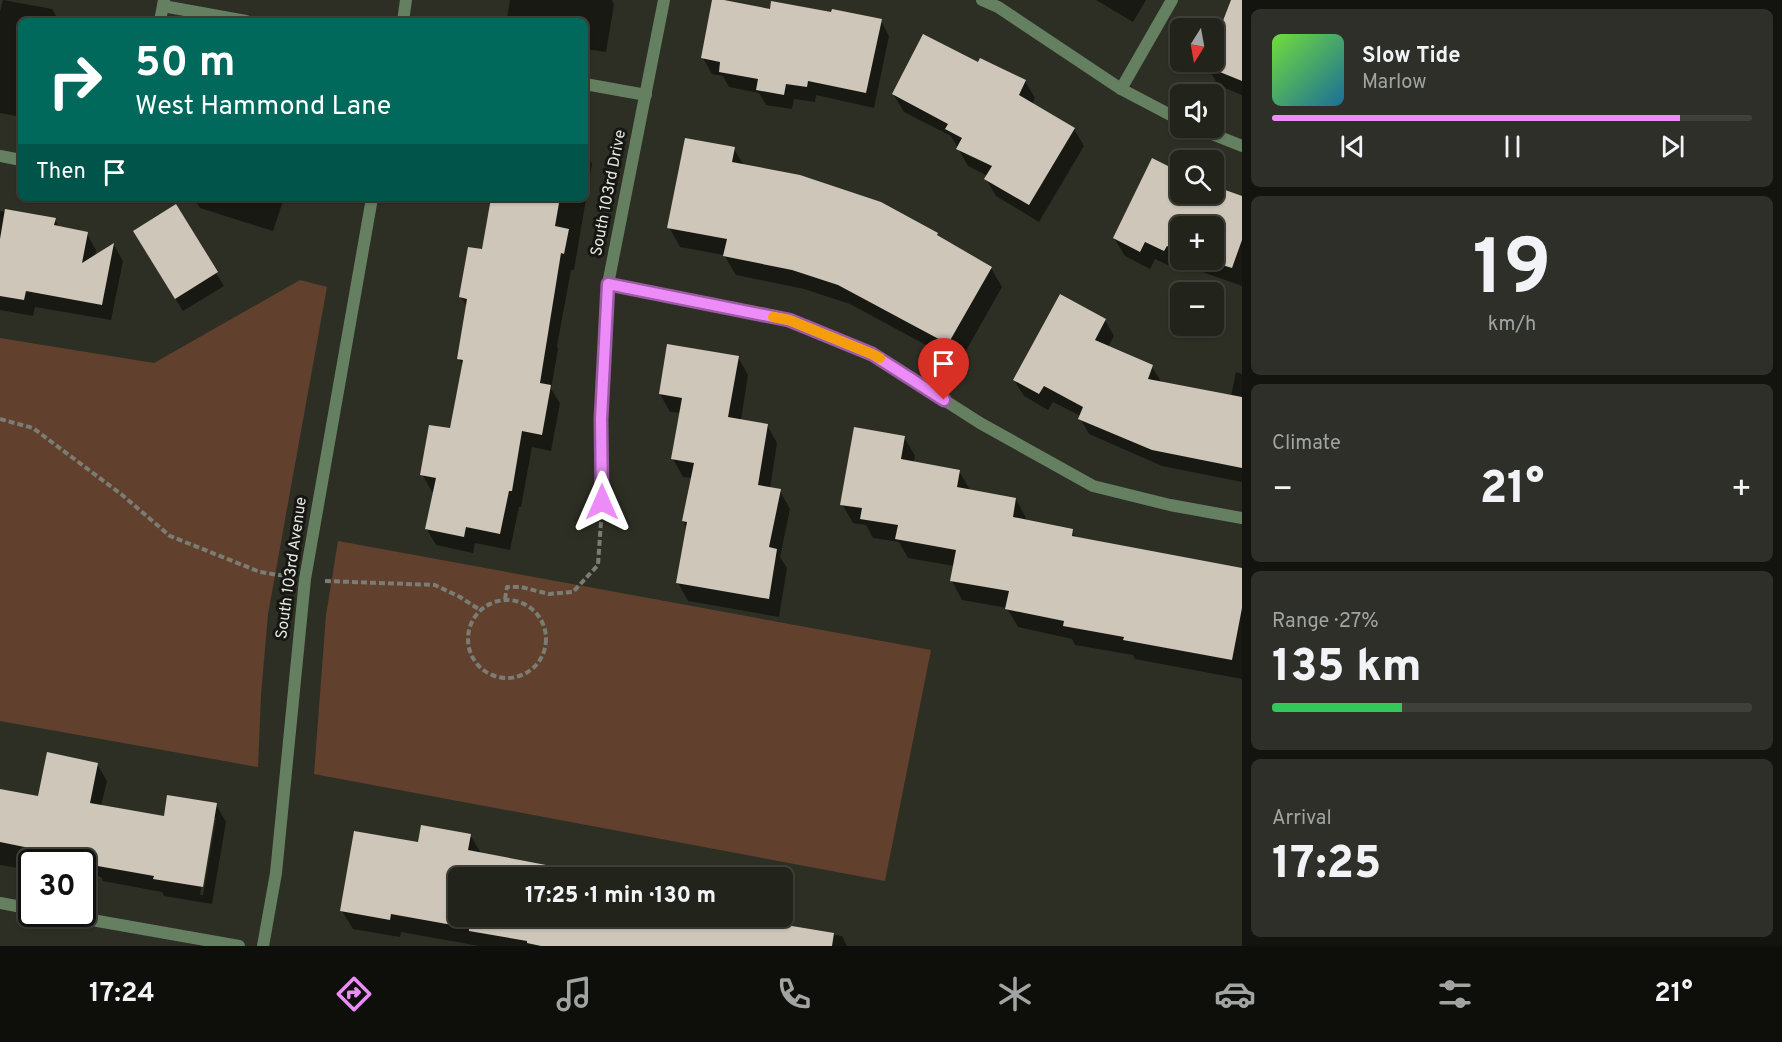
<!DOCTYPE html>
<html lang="en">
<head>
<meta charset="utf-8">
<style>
	:root { --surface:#22231b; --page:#2e2f28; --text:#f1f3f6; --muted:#a2a4a3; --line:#3f403a; --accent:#ed8cf9 }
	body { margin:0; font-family:Overpass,sans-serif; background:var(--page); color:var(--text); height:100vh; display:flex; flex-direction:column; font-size:22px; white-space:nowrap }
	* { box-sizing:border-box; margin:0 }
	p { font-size:20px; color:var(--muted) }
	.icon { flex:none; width:33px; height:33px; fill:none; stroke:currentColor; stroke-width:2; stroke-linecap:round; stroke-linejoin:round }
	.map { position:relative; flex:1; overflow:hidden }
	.side { display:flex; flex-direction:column; gap:9px; padding:9px; background:#13130f; width:540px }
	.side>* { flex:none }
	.banner { position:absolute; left:18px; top:18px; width:570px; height:183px; border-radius:9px; box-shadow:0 2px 4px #0004,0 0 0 2px var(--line); background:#00695c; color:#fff; overflow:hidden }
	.needle { width:39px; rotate:191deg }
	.controls { position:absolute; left:1170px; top:18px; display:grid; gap:12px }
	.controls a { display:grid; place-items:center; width:54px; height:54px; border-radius:9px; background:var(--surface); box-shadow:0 2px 4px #0004,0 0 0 2px var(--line); font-size:30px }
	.speed { position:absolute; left:18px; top:849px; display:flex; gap:12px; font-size:30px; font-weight:700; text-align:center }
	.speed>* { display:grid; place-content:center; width:78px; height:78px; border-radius:50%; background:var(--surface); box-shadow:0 2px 4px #0004,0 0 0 2px var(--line); line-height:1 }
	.speed .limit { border:3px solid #111; border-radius:9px; background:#fff; color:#111 }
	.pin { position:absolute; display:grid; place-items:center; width:51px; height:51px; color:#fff; margin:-62px -26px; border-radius:50% 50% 50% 0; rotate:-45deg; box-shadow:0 0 6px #0007 }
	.pin .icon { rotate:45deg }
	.me { position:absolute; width:66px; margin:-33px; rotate:0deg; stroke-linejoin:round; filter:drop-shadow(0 0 4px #0008) }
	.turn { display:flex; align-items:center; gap:21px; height:126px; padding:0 18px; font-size:27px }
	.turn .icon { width:78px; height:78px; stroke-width:2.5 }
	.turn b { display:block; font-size:42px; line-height:51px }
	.then { display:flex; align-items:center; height:57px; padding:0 18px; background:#0003; gap:12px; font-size:22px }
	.big { font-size:45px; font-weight:800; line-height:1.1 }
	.side .widget { flex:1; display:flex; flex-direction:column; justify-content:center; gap:9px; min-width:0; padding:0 21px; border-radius:9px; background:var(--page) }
	.side .dial { align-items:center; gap:0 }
	.dial b { font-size:78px; line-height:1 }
	.song { display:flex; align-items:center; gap:18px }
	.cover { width:72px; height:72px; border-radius:9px; background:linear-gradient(135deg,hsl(100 70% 55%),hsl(200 70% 35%)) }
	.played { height:6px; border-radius:3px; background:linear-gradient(90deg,var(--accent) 85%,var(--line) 85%) }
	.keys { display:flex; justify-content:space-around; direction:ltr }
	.heat { display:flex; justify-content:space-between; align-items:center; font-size:33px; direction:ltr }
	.charge { height:9px; border-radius:4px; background:linear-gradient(90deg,#34c759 27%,var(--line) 0) }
	.trip { position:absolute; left:448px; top:867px; width:345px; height:60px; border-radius:9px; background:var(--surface); box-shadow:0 2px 4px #0004,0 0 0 2px var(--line); font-weight:800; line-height:60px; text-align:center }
	.tab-bar { display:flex; height:96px; justify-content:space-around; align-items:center; background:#0e0e0b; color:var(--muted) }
	.tab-bar .icon { width:42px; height:42px }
	.tab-bar .current { color:var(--accent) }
	.tab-bar b { font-size:27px; color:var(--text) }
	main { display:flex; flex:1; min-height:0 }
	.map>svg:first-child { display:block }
</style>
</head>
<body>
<main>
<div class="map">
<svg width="1242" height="946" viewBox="0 0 1242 946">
	<rect width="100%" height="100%" fill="#2e2f24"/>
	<g fill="#61412d">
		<path d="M300,280L327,287L268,614L261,695L258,767L0,721V338L154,363Z"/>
		<path d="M338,541L931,650L885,881L314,774L326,615Z"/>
	</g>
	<g fill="#0007" fill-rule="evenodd">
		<path d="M3,0L52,9L59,21H21V117L0,113V12Z"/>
		<path d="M510,0H612L614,5L606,52L585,49V21H509L507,18Z"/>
		<path d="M714,0L771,11L881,21L889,36L874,108L816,95L815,102L794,99L792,109L766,105L759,93L729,87L723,76L712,74L703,58Z"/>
		<path d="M1096,0H1146L1133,22Z"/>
		<path d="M1233,0H1242V95L1218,85L1207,66L1208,62H1214V49Z"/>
		<path d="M979,64L1025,81L1035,98L1032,104L1074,129L1084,146L1039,222L996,196L986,179L988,176L968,166L951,136L904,112L893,94Z"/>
		<path d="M734,149L744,166L937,234L939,239L991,268L1002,287L959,363L850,304L804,289L736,275L724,255L680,247L669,227Z"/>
		<path d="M585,152L592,164L574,270H571L557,346L558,349L551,389L560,403L551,451L532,447L521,507H519L510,550L475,543L473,553L436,545L426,528L434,492H432L422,474L452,430L463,366L459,359L467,307L461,297L484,251L493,198H585Z"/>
		<path d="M1153,160L1180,174V194H1214V188L1242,198V286L1177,263L1174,268L1155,259L1150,269L1125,256L1114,238ZM1180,226H1214V260H1180Z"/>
		<path d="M194,198H284L273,231L200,208Z"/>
		<path d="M0,211L55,220L59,228L87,234L96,250L95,257L114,245L123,261L111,320L35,307L33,316L0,310Z"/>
		<path d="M182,218L224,286L183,311L142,245Z"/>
		<path d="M1105,320L1114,336L1108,347L1152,367L1162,383L1231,396L1236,372L1242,374V482L1162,466L1089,434L1080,418L1081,416L1053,402L1048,410L1024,396L1014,380Z"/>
		<path d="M738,357L748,375L741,420L767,425L777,443L770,489L780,491L790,509L780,557L787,568L779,617L688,601L678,583L687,529L683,521L692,478L683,477L673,459L681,413L670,412L660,394Z"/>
		<path d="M904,437L915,456L913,463L959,471L970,490L1016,499L1026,518V521L1072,531L1076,538L1242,569V679L1135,659L1133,655L1075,645L1072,639L1018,627L1007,608L962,600L952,581L954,566L908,558L899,542L873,538L866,525L853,523L842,504Z"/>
		<path d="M97,764L107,781L101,806L165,817L216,805L226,822L212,904L164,896L162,892L103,881L101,877L82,873V862L24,861L23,869L0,865V790L39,798ZM213,818H216L203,895H200Z"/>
		<path d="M470,835L481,853L459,878V916H783V909L792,928L842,936L847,946H479L401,932L400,937L353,929L342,911L419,844Z"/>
	</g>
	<g fill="#cdc6b9">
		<path d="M712,0H724L770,9L771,1L831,12L832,9L882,19L866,93L808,81L807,87L786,84L784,95L756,90L758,79L719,72L720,62L701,58Z"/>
		<path d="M1231,0H1242V81L1205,66L1207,62H1214V44Z"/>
		<path d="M923,34L978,62L980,58L1026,80L1019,95L1075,128L1029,205L984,179L992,166L956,149L962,138L945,129L948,124L892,94Z"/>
		<path d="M685,138L735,147L732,162L800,175L881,202L938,233L937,235L992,267L948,344L838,285L792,270L723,256L727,239L667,228Z"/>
		<path d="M1152,158L1180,172V194H1214V186L1242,196V240L1232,268L1206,260H1214V226H1180V251L1167,246L1164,251L1145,242L1140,252L1113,238Z"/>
		<path d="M491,198H532L559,203L555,226L569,229L564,254L561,253L540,383L551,385L542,435L522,431L512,491H509L500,534L466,527L464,537L425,529L436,478L420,475L429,425L450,428L463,360L457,359L467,299L459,297L468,247L482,249Z"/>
		<path d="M176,204L218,272L175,299L133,231Z"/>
		<path d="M5,209L56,218L54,225L88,232L82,263L114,243L102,305L26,291L24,300L0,296V239Z"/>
		<path d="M1060,294L1106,319L1095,340L1153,365L1148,379L1242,397V468L1152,450L1078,419L1083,407L1044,386L1039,394L1013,380Z"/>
		<path d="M667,344L739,356L728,417L768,424L758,485L781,489L769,547L777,549L769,599L676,583L687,522L682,521L694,463L671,459L682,398L659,394Z"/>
		<path d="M854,427L905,436L901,459L960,470L957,487L1016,498L1013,517L1073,529L1072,536L1242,568V608L1232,660L1123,640L1124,637L1063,626L1064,621L1005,609L1009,591L950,581L956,550L895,539L898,525L860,519L862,508L840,505Z"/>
		<path d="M47,752L98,763L90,803L164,816L167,795L217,803L203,887L153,879L154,876L92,865L93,861L0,842V789L38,796Z"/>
		<path d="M421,825L471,834L468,850L609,877L610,871L646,878H459V916H781L780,924L834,933L832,946H541L527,943V941L469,931V928L391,914L390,920L340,911L354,831L418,842Z"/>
	</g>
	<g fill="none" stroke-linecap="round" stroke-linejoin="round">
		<g stroke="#7b7c73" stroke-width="4" stroke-dasharray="6 3" stroke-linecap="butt">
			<path d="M0,419L33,428L121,494L170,536L260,572L285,576"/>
			<path d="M325,581L435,585L460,597L480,610"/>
			<path d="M505,599L507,587H521L549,594L573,592L598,565L601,521"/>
			<circle cx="507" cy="639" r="39"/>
		</g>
		<g stroke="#658061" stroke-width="12">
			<path d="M982,0L998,7L1121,89L1180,120"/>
			<path d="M163,6L246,21"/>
			<path d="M160,21L164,0"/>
			<path d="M403,21L406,0"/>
			<path d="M585,84L646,95"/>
			<path d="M1121,89L1172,0"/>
			<path d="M1197,128L1242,146"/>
			<path d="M0,156L21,160"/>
			<path d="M608,284L789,320L872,354L980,423L1093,486L1170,505L1242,518"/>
			<path d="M602,502L601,419L608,284L664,0"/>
			<path d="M0,903L32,909"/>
			<path d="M58,914L239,946"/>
			<path d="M263,946L276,873L305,579L372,198"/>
		</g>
	</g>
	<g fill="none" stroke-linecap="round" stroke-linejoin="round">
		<defs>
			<path id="route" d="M602,502L601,419L608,284L789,320L872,354L944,400"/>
		</defs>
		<use href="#route" stroke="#9a5ba2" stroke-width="15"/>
		<use href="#route" stroke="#ed8cf9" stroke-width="10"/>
		<path stroke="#f59e0b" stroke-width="10" d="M773,317L789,320L872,354L880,358"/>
	</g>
	<g text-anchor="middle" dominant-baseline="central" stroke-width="6" stroke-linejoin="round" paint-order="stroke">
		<g font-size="16" fill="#e6e7e0" stroke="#161712">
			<text transform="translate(609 193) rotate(-79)">South 103rd Drive</text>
			<text transform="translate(292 568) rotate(-82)">South 103rd Avenue</text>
		</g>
	</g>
</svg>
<div class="controls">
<a><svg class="needle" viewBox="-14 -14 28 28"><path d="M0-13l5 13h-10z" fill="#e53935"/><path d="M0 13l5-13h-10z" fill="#a2a4a3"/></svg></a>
<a><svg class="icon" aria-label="sound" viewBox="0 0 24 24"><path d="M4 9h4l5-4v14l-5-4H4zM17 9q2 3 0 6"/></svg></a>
<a><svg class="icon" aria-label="search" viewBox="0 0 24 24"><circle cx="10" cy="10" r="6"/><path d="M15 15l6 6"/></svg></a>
<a>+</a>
<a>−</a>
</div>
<div class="speed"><div class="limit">30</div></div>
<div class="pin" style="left:944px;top:400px;background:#d93025"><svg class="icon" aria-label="arrive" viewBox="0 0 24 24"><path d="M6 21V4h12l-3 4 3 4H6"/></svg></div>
<svg class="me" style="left:602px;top:502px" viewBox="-20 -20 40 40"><path d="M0-17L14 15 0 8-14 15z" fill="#ed8cf9" stroke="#fff" stroke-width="4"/></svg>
<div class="trip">17:25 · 1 min · 130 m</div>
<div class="banner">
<div class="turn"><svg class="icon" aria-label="right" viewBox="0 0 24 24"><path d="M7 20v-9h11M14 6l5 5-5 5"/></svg><div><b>50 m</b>West Hammond Lane</div></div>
<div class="then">Then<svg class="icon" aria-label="arrive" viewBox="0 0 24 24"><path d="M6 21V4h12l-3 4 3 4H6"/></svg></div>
</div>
</div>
<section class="side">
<div class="widget">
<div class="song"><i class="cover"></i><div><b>Slow Tide</b><p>Marlow</p></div></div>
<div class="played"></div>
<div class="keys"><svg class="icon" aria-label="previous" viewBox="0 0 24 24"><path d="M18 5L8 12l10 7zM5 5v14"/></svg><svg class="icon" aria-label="pause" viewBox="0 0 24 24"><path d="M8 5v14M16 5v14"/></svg><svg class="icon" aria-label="next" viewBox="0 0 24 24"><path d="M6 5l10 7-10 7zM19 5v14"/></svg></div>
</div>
<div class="widget dial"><b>19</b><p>km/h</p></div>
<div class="widget"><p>Climate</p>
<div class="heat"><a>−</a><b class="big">21°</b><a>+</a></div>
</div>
<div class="widget"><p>Range · 27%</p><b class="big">135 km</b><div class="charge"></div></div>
<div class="widget"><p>Arrival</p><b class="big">17:25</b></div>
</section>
</main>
<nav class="tab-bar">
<b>17:24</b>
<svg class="icon current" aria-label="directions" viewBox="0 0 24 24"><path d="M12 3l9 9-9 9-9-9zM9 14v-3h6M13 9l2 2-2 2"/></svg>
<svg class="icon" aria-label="music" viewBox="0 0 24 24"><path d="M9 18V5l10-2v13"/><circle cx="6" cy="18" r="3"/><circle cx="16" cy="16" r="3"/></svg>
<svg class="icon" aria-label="phone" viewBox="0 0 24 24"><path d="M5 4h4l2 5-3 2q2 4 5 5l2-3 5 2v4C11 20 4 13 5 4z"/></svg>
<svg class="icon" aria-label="climate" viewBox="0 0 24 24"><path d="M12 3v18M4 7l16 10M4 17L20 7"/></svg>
<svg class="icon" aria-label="car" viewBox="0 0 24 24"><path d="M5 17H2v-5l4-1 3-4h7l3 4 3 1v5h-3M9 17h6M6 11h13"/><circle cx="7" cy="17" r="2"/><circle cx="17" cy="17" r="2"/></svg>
<svg class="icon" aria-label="filters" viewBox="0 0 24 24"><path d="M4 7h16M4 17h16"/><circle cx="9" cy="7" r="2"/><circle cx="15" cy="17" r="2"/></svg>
<b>21°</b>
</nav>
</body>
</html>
